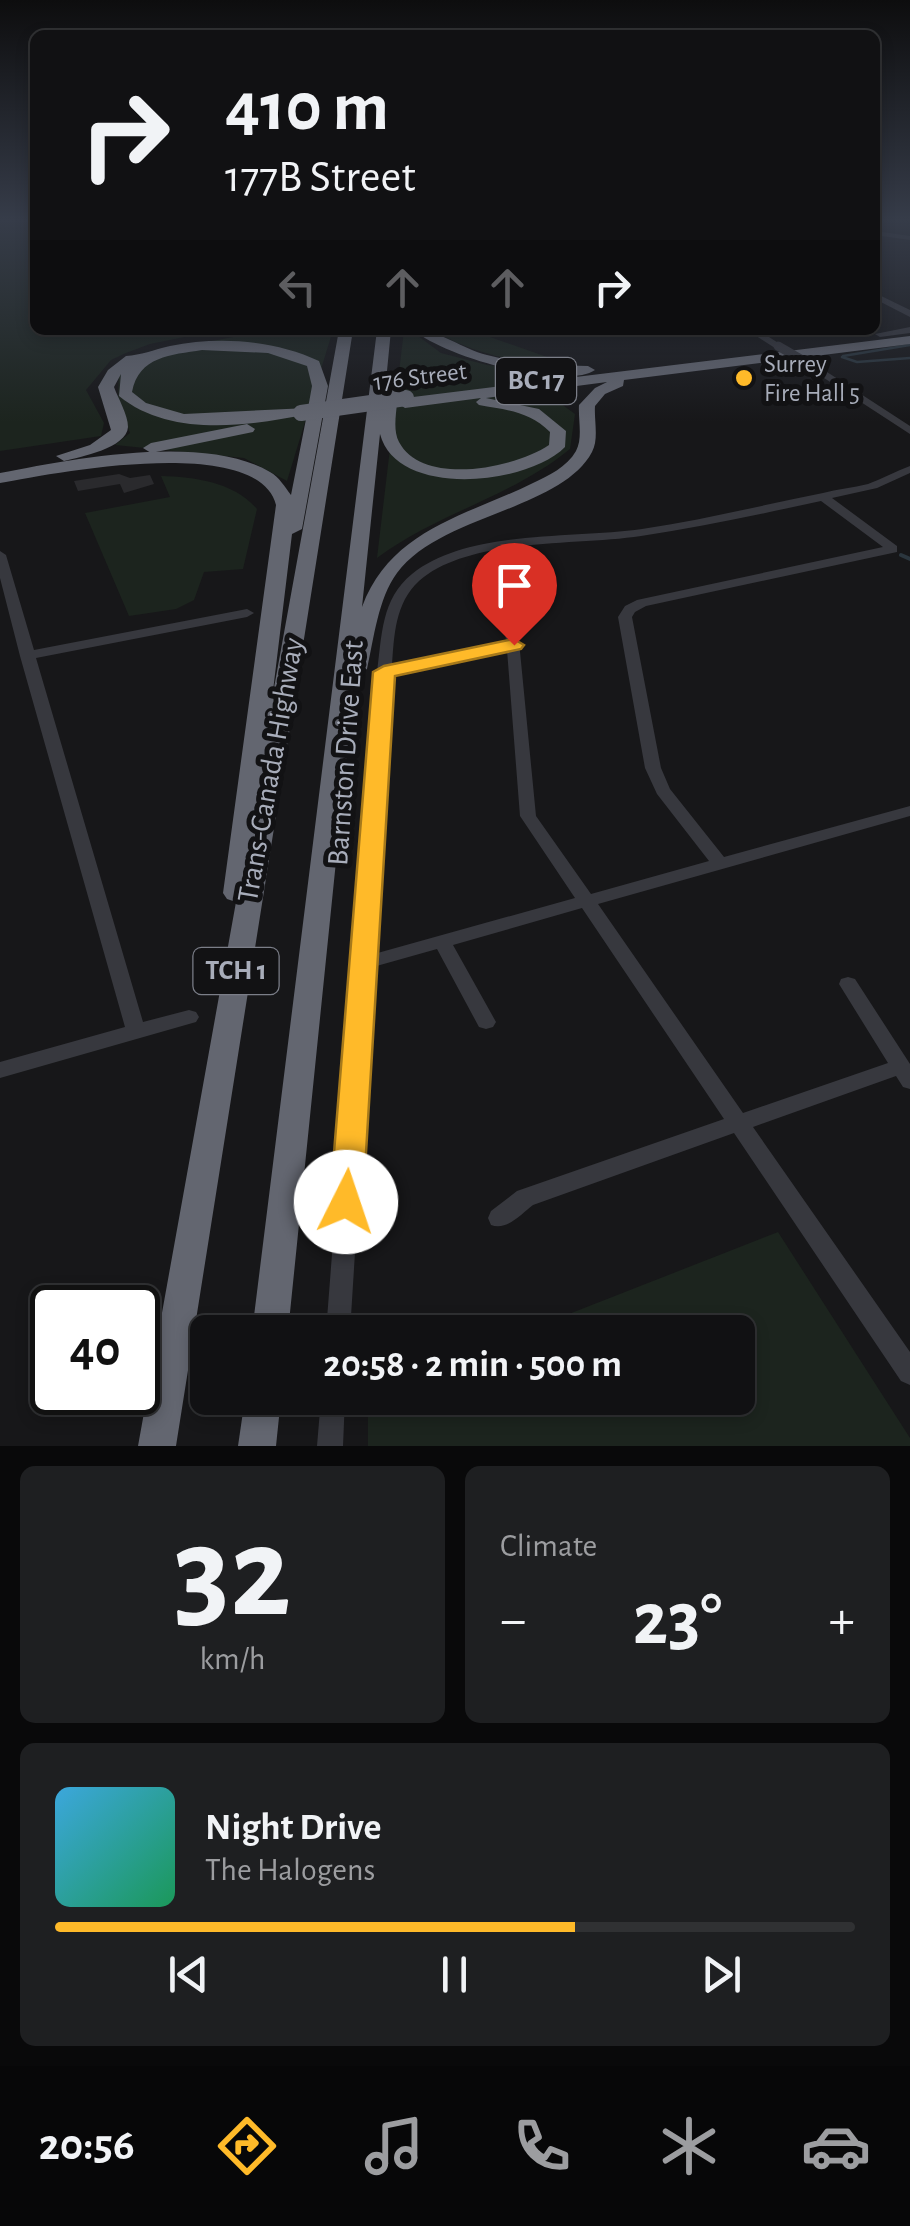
<!DOCTYPE html>
<html lang="en">
<head>
<meta charset="utf-8">
<style>
	:root { --surface:#111113; --page:#1e1f21; --text:#f1f3f6; --muted:#9c9da0; --line:#303133; --accent:#ffba29 }
	body { margin:0; font-family:"Alegreya Sans",sans-serif; background:var(--page); color:var(--text); height:100vh; display:flex; flex-direction:column; font-size:38px; white-space:nowrap }
	* { box-sizing:border-box; margin:0 }
	p { font-size:32px; color:var(--muted) }
	.icon { flex:none; width:55px; height:55px; fill:none; stroke:currentColor; stroke-width:2; stroke-linecap:round; stroke-linejoin:round }
	.map { position:relative; height:1446px; overflow:hidden }
	.drawer { display:flex; flex-direction:column; gap:20px; padding:20px; background:#09090a; flex:1 }
	.drawer>* { flex:none }
	.guide { position:absolute; left:30px; top:30px; width:850px; height:305px; border-radius:15px; box-shadow:0 5px 15px #0003,0 0 0 2px var(--line); background:#111113; color:var(--text); overflow:hidden }
	.speed { position:absolute; left:30px; top:1285px; display:flex; gap:20px; font-size:50px; font-weight:700; text-align:center }
	.speed>* { display:grid; place-content:center; width:130px; height:130px; border-radius:50%; background:var(--surface); box-shadow:0 5px 15px #0003,0 0 0 2px var(--line); line-height:1 }
	.speed .limit { border:5px solid #111; border-radius:15px; background:#fff; color:#111 }
	.pin { position:absolute; display:grid; place-items:center; width:85px; height:85px; color:#fff; margin:-102px -42px; border-radius:50% 50% 50% 0; rotate:-45deg; box-shadow:0 0 10px #0007 }
	.pin .icon { rotate:45deg }
	.me { position:absolute; width:110px; margin:-55px; rotate:4deg; stroke-linejoin:round; filter:drop-shadow(0 0 8px #0008) }
	.turn { display:flex; align-items:center; gap:35px; height:210px; padding:0 30px; font-size:45px }
	.turn .icon { width:130px; height:130px; stroke-width:2.5 }
	.turn b { display:block; font-size:70px; line-height:85px }
	.lanes { display:flex; align-items:center; height:95px; padding:0 30px; background:#0003; justify-content:center; gap:50px; direction:ltr }
	.lanes .off { opacity:.35 }
	.big { font-size:75px; font-weight:700; line-height:1.1 }
	.drawer .card { flex:1; display:flex; flex-direction:column; justify-content:center; gap:15px; min-width:0; padding:0 35px; border-radius:15px; background:var(--page) }
	.drawer .dial { align-items:center; gap:0 }
	.dial b { font-size:130px; line-height:1 }
	.song { display:flex; align-items:center; gap:30px }
	.cover { width:120px; height:120px; border-radius:15px; background:linear-gradient(135deg,hsl(200 70% 55%),hsl(150 70% 35%)) }
	.played { height:10px; border-radius:5px; background:linear-gradient(90deg,var(--accent) 65%,var(--line) 65%) }
	.keys { display:flex; justify-content:space-around; direction:ltr }
	.heat { display:flex; justify-content:space-between; align-items:center; font-size:55px; direction:ltr }
	.drawer .tiles { flex:1; display:grid; gap:20px; grid-template-columns:1fr 1fr }
	.card:last-child { grid-column:span 2 }
	.trip { position:absolute; left:190px; top:1315px; width:565px; height:100px; border-radius:15px; background:var(--surface); box-shadow:0 5px 15px #0003,0 0 0 2px var(--line); font-weight:700; line-height:100px; text-align:center }
	.tabs { display:flex; height:160px; justify-content:space-around; align-items:center; background:#070708; color:var(--muted) }
	.tabs .icon { width:70px; height:70px }
	.tabs .selected { color:var(--accent) }
	.tabs b { font-size:45px; color:var(--text) }
	.map>svg:first-child { display:block }
</style>
</head>
<body>
<div class="map">
<svg width="910" height="1446" viewBox="0 0 910 1446">
	<rect width="100%" height="100%" fill="#171719"/>
	<g fill="#1c241e">
		<path d="M0,220H35V330H219L150,344L126,353L111,360L86,390L104,423L101,436L0,451Z"/>
		<path d="M270,330H333L287,481L244,458L115,445L130,433L118,399L119,372L158,351Z"/>
		<path d="M404,330H410L441,353L487,365L561,374L549,395L575,414L570,449C510,498 439,512 377,558Z"/>
		<path d="M434,330H470L567,364C533,369 461,350 434,330Z"/>
		<path d="M161,476C195,477 234,482 257,509L243,569L204,572L194,600L176,609L129,616L85,513L170,497Z"/>
		<path d="M778,1232L910,1438V1446H368V1398H738V1332H523Z"/>
	</g>
	<g fill="none" stroke-linecap="round" stroke-linejoin="round">
		<g stroke="#2b363e" stroke-width="2.5">
			<path d="M843,356L910,345"/>
			<path d="M842,357L857,362L910,358"/>
		</g>
		<path stroke="#2b363e" stroke-width="4" d="M901,555L910,559"/>
	</g>
	<path fill="#2a2a2d" d="M119,474L130,478L150,475L154,484L124,493L120,484L78,491L74,481Z"/>
	<g fill="none" stroke-linecap="round" stroke-linejoin="round">
		<g fill="#37383e" fill-rule="evenodd">
			<path d="M875,231L910,236V240L875,235Z"/>
			<path d="M875,293L910,310V317L875,299Z"/>
			<path d="M910,327V333L880,337L875,334Z"/>
			<path d="M747,330H758L783,346L775,348Z"/>
			<path d="M801,359H807L910,426V434L801,363Z"/>
			<path d="M910,466V473L877,488L832,498L897,546V552L646,606L635,612L632,617L661,768L670,789L724,857L910,806V816L598,904L743,1113L888,1063L839,984L841,979L848,977L855,979L910,1064V1089L903,1087L896,1076L753,1127L910,1352V1385L901,1381L734,1133L533,1205C521,1214 507,1231 491,1225L488,1218L491,1211L517,1191L724,1119L582,908L453,945L496,1022L493,1027L486,1029L479,1027L437,949L373,967L350,1332H326L377,672C382,636 381,599 412,574C468,529 573,539 642,529C703,520 763,505 823,493C837,489 853,488 868,484C882,479 896,471 910,466ZM821,501L883,547L637,600L625,606L618,617L645,768L657,794L709,861L591,894L536,816L515,600H505L503,603L506,642L392,666C394,636 395,603 419,581C469,537 576,546 641,536C701,527 761,514 821,501ZM507,650L520,816L575,898L374,954L391,675Z"/>
			<path d="M0,551L6,555L34,650L247,609L254,613L247,617L36,658L143,1022L189,1010L196,1012L199,1017L196,1022L0,1078V1062L125,1027L20,656L0,578Z"/>
			<path d="M321,1398H345L343,1446H317Z"/>
		</g>
		<g fill="#636670" fill-rule="evenodd">
			<path d="M339,330H353L176,1446H138L236,902L227,899L223,893L276,505C258,433 53,473 0,483V473C72,459 204,433 270,472C279,477 285,487 291,495L307,414C247,427 169,437 119,396L121,374L114,387C118,398 128,415 128,427C127,448 80,457 64,461L56,456L90,445L111,430L98,387L108,370L126,356C141,355 153,350 170,346C219,336 274,340 319,361L328,386L302,529L292,534L272,699ZM202,350L268,353L307,366L312,386L308,408L184,414L146,403L132,392C139,356 171,355 202,350Z"/>
			<path d="M377,330H391L386,381L393,377L400,381L397,403L405,398L910,336V344L624,380L623,386L605,394L595,406C594,420 599,439 592,452C561,510 440,515 397,573C378,599 374,638 367,669L355,675L288,1332H252ZM607,382L595,388L579,405C578,419 583,438 576,451C567,467 548,476 533,483C466,516 391,529 362,607L380,434C397,499 528,485 565,447L566,431L539,409L486,398ZM481,398L476,402L479,405C506,410 529,411 550,432L549,445C515,468 423,487 399,442C393,431 396,415 397,403L405,408Z"/>
			<path d="M414,330C440,330 462,349 487,355C520,364 554,365 588,366L595,370C564,391 442,356 414,330Z"/>
			<path d="M247,424L255,429L253,432L151,453L143,448L151,443Z"/>
			<path d="M245,1398H281L276,1446H238Z"/>
		</g>
		<path stroke="#37383e" stroke-width="9" d="M778,346L804,361"/>
		<path stroke="#636670" stroke-width="16" d="M301,413L406,398"/>
	</g>
	<linearGradient id="sky" x2="0" y2="1"><stop stop-color="#0d0d0e"/><stop offset="0.52" stop-color="#363c49"/><stop offset="1" stop-color="#363c49" stop-opacity="0"/></linearGradient>
	<rect width="910" height="422" fill="url(#sky)"/>
	<path fill="#ffba29" stroke="#a6791b" stroke-width="2.5" d="M514,639L524,645L521,649L395,676L363,1202L358,1212L346,1216L334,1212L330,1202L373,672L384,666Z"/>
	<circle fill="#ffba29" stroke="#121214" stroke-width="4" cx="744" cy="378" r="10"/>
	<g text-anchor="middle" dominant-baseline="central" stroke-width="10" stroke-linejoin="round" paint-order="stroke">
		<g font-size="25" fill="#a8adba" stroke="#121214" text-anchor="start">
			<text x="764" y="364">Surrey<tspan x="764" dy="29">Fire Hall 5</tspan></text>
		</g>
		<g font-size="25" fill="#a8adba" stroke="#121214">
			<text transform="translate(420 377) rotate(-7)">176 Street</text>
		</g>
		<g fill="#121214" stroke="#7b7e88" stroke-width="2.5">
			<rect x="496" y="358" width="80" height="46" rx="8"/>
			<rect x="193.5" y="948" width="85" height="46" rx="8"/>
		</g>
		<g font-size="28" font-weight="bold" fill="#a8adba">
			<text x="536" y="381">BC 17</text>
			<text x="236" y="971">TCH 1</text>
		</g>
		<g font-size="30" fill="#a8adba" stroke="#121214">
			<text transform="translate(346 753) rotate(-86)">Barnston Drive East</text>
			<text transform="translate(271 770) rotate(-80)">Trans-Canada Highway</text>
		</g>
	</g>
</svg>
<div class="speed"><div class="limit">40</div></div>
<div class="pin" style="left:514px;top:645px;background:#d93025"><svg class="icon" aria-label="arrive" viewBox="0 0 24 24"><path d="M6 21V4h12l-3 4 3 4H6"/></svg></div>
<svg class="me" style="left:346px;top:1202px" viewBox="-20 -20 40 40"><circle r="19" fill="#fff"/><path d="M0-13L10 11 0 6-10 11z" fill="#ffba29"/></svg>
<div class="trip">20:58 · 2 min · 500 m</div>
<div class="guide">
<div class="turn"><svg class="icon" aria-label="right" viewBox="0 0 24 24"><path d="M7 20v-9h11M14 6l5 5-5 5"/></svg><div><b>410 m</b>177B Street</div></div>
<div class="lanes"><svg class="icon off" aria-label="left" viewBox="0 0 24 24"><path d="M17 20v-9H6M10 6l-5 5 5 5"/></svg><svg class="icon off" aria-label="ahead" viewBox="0 0 24 24"><path d="M12 20V5M6 11l6-6 6 6"/></svg><svg class="icon off" aria-label="ahead" viewBox="0 0 24 24"><path d="M12 20V5M6 11l6-6 6 6"/></svg><svg class="icon" aria-label="right" viewBox="0 0 24 24"><path d="M7 20v-9h11M14 6l5 5-5 5"/></svg></div>
</div>
</div>
<section class="drawer">
<div class="tiles">
<div class="card dial"><b>32</b><p>km/h</p></div>
<div class="card"><p>Climate</p>
<div class="heat"><a>−</a><b class="big">23°</b><a>+</a></div>
</div>
<div class="card">
<div class="song"><i class="cover"></i><div><b>Night Drive</b><p>The Halogens</p></div></div>
<div class="played"></div>
<div class="keys"><svg class="icon" aria-label="previous" viewBox="0 0 24 24"><path d="M18 5L8 12l10 7zM5 5v14"/></svg><svg class="icon" aria-label="pause" viewBox="0 0 24 24"><path d="M8 5v14M16 5v14"/></svg><svg class="icon" aria-label="next" viewBox="0 0 24 24"><path d="M6 5l10 7-10 7zM19 5v14"/></svg></div>
</div>
</div>
</section>
<nav class="tabs">
<b>20:56</b>
<svg class="icon selected" aria-label="directions" viewBox="0 0 24 24"><path d="M12 3l9 9-9 9-9-9zM9 14v-3h6M13 9l2 2-2 2"/></svg>
<svg class="icon" aria-label="music" viewBox="0 0 24 24"><path d="M9 18V5l10-2v13"/><circle cx="6" cy="18" r="3"/><circle cx="16" cy="16" r="3"/></svg>
<svg class="icon" aria-label="phone" viewBox="0 0 24 24"><path d="M5 4h4l2 5-3 2q2 4 5 5l2-3 5 2v4C11 20 4 13 5 4z"/></svg>
<svg class="icon" aria-label="climate" viewBox="0 0 24 24"><path d="M12 3v18M4 7l16 10M4 17L20 7"/></svg>
<svg class="icon" aria-label="car" viewBox="0 0 24 24"><path d="M5 17H2v-5l4-1 3-4h7l3 4 3 1v5h-3M9 17h6M6 11h13"/><circle cx="7" cy="17" r="2"/><circle cx="17" cy="17" r="2"/></svg>
</nav>
</body>
</html>
